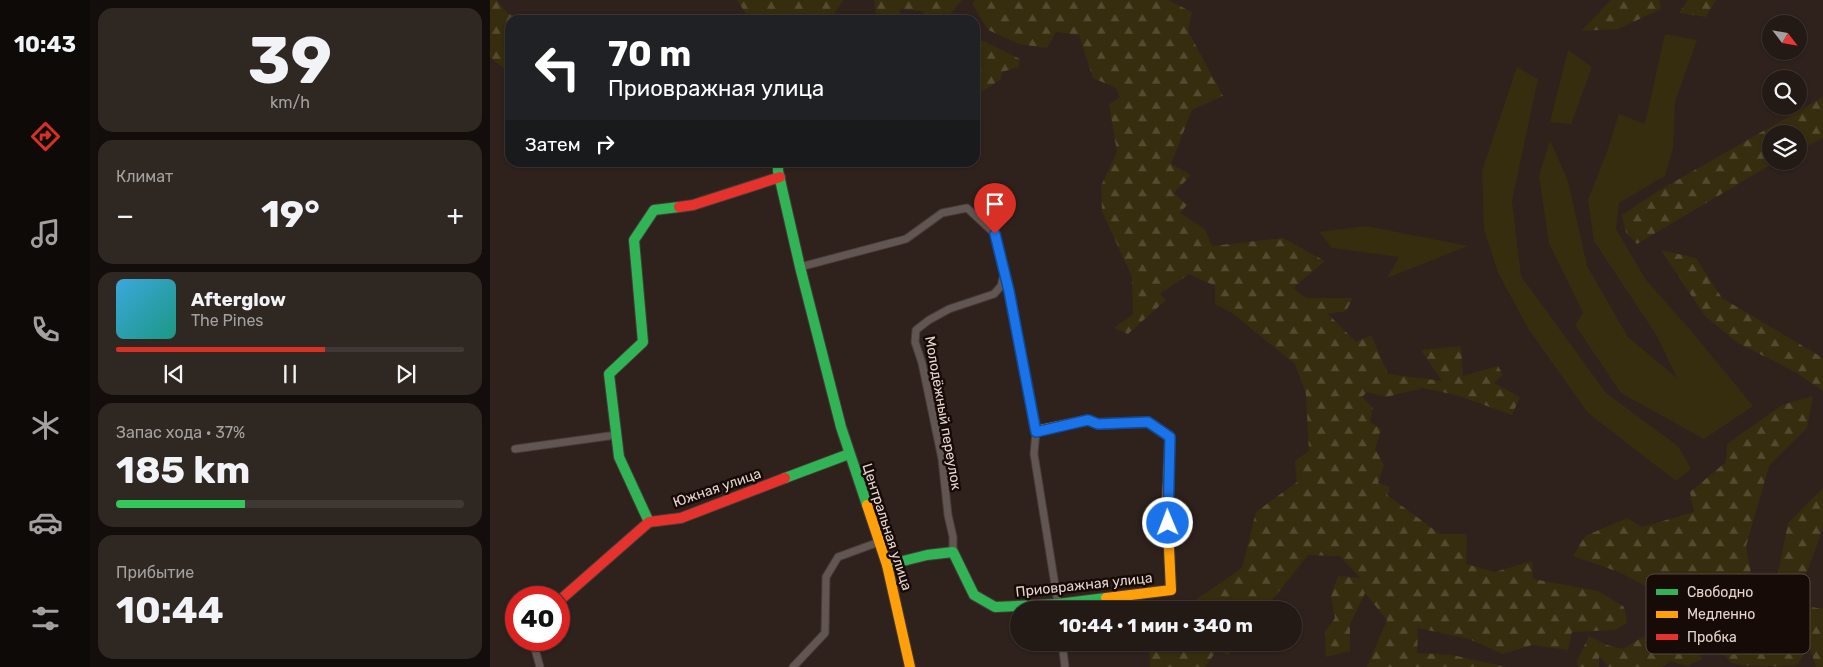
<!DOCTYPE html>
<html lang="ru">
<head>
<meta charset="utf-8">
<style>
	:root { --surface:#231a15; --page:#2f2722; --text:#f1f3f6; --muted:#a3a1a0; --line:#403834; --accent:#d93025 }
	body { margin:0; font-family:Rubik,sans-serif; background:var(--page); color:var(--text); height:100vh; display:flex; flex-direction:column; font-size:19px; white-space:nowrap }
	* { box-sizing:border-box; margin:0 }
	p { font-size:16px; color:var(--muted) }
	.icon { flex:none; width:28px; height:28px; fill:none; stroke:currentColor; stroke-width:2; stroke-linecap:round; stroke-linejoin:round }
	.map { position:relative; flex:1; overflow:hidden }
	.panel { display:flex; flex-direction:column; gap:8px; padding:8px; background:#130e0c; width:400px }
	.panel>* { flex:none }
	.banner { position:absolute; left:15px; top:15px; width:475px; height:152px; border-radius:15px; box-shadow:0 1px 4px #0004,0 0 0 1px var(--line); background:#202124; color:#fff; overflow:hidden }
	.needle { width:32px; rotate:121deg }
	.buttons { position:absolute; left:1272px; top:15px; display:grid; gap:10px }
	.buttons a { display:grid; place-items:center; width:45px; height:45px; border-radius:50%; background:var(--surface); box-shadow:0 1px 4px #0004,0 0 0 1px var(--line); font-size:25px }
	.speed { position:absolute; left:15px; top:586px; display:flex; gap:10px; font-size:25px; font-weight:700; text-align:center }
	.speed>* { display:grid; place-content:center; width:65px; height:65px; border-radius:50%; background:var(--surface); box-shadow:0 1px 4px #0004,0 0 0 1px var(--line); line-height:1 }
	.speed .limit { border:8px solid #d22; background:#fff; color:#111 }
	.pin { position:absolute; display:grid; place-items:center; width:42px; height:42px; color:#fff; margin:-51px -21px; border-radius:50% 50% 50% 0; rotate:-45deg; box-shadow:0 0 5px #0007 }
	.pin .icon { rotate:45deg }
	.me { position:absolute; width:55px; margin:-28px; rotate:359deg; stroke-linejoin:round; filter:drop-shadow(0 0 4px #0008) }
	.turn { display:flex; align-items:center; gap:18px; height:105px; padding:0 20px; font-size:22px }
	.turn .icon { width:65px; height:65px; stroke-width:2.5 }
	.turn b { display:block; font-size:35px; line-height:42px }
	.then { display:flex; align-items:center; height:48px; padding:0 20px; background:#0003; gap:10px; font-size:19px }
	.big { font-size:38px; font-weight:700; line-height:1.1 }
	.panel .card { flex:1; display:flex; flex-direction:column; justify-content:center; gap:8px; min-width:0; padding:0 18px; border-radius:15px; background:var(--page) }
	.panel .dial { align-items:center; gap:0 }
	.dial b { font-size:65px; line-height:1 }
	.song { display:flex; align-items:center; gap:15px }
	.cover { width:60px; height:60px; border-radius:8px; background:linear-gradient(135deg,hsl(200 70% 55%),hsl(170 70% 35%)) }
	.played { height:5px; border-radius:2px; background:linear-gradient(90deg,var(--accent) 60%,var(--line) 60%) }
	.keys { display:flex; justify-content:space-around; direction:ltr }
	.heat { display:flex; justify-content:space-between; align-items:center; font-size:28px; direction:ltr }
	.charge { height:8px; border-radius:4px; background:linear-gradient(90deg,#34c759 37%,var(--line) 0) }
	.trip { position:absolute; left:520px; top:601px; width:292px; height:50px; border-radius:25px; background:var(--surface); box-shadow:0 1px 4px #0004,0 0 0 1px var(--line); font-weight:700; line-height:50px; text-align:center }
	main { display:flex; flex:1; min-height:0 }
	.tab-bar { display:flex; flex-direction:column; width:90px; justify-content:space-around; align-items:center; background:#0e0a08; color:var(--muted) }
	.tab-bar .icon { width:35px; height:35px }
	.tab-bar .selected { color:var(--accent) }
	.tab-bar b { font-size:22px; color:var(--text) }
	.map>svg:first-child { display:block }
</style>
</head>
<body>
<main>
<nav class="tab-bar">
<b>10:43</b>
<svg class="icon selected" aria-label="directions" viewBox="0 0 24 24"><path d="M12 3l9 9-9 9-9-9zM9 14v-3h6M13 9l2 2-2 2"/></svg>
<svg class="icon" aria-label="music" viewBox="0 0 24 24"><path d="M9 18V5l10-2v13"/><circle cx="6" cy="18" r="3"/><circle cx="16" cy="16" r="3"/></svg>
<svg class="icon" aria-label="phone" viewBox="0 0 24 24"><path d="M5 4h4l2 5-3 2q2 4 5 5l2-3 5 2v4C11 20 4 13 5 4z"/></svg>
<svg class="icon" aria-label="climate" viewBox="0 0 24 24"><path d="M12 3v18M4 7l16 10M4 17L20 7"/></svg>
<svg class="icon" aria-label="car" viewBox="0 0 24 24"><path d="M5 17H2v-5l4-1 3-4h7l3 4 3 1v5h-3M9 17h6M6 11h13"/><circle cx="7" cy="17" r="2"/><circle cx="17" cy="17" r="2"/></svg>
<svg class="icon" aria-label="filters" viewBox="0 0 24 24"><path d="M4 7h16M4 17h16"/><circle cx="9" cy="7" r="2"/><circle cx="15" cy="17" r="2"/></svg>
</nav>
<section class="panel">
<div class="card dial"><b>39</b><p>km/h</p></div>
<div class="card"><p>Климат</p>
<div class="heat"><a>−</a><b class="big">19°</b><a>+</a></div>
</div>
<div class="card">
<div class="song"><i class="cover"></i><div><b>Afterglow</b><p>The Pines</p></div></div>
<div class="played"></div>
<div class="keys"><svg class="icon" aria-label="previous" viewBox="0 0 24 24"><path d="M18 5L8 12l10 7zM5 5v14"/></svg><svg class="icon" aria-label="pause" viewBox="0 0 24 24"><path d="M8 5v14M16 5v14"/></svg><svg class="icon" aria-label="next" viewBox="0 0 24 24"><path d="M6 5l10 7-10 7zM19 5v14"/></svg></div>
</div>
<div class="card"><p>Запас хода · 37%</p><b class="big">185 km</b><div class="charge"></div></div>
<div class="card"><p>Прибытие</p><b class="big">10:44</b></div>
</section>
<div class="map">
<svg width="1333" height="667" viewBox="0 0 1333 667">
	<defs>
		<pattern id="forest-firs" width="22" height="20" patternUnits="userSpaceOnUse" patternTransform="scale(1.25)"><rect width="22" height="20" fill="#362d0e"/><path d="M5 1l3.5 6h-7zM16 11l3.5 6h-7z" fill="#534b30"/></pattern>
	</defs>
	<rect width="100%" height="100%" fill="#2f221c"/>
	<g fill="#362d0e">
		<path d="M1175,34L1207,40L1185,102L1183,148L1175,176L1129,203L1126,229L1156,280L1196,325L1263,406L1214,439L1131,393L1085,325L1093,313L1059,243L1049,176L1060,140L1078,181L1097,266L1138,337L1187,378L1167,336L1104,241L1098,200L1118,149L1129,114L1155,124Z"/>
		<path d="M1078,50L1102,67L1081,124L1060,122Z"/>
		<path d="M1027,67L1048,79L1022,201L1031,276L1116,393L1188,446L1201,469L1186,481L1098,413L1039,330L1008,273L994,229L992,171Z"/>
		<path d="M876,226L978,246L897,278L909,257L842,248L829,232Z"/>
	</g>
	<g fill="url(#forest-firs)">
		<path d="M0,0H7L18,14L47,18L71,14L75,20H20V73L0,57Z"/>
		<path d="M247,0H353L340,20H260Z"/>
		<path d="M384,0H472L455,20H437L433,11L410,9L411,20H387Z"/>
		<path d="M486,0H678L702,12L698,31L733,96L702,110L681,164L701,175L684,193L697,205L690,213L715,229L722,246L793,238L835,261L803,288L816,298H863L856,311L838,314L866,342L881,335L898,374L952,381L931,350L971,346L973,376L1008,366L1013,375L1004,383L1030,397L1022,415L966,395L933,388L896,397L877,392L872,397L883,408L880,422L891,429L885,449L894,465L888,483L900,487L897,495L950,534H977L976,564L1005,572L1042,561L1043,579L1108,591L1134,607L1137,623L1125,630L1082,632L1078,650L1042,645L1013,654L979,639L928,628L927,653L962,655L1016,667H877L897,620L875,593L860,624V651L836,657L835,632L845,618L841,596L848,576L870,578L850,556L818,555L774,610H691L752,568L766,512L807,482L805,461L819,451L816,394L805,364L742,313L725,304V286L699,274L670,294L676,300L638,334L624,328L643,314L642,277L612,211L611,186L627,152L619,104L630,97L626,88L603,78L589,35L566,32L557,48L529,44L498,30L482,3Z"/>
		<path d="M1121,0H1169L1171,9L1128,29L1091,31Z"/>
		<path d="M1198,0H1226L1216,17L1189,13Z"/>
		<path d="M485,37L530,59L529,67L512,72L511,79L490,93L485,92Z"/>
		<path d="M1333,97V138L1309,150V134H1281V161H1287L1147,244L1136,232L1132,215L1168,191Z"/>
		<path d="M1171,250L1206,258L1232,298L1333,358V391L1307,373L1248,343L1215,316Z"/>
		<path d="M1323,396L1317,428L1279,466L1256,546L1261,573L1286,584L1298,523L1333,488V528L1317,572L1303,589L1308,601L1277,619H1298L1322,607L1332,609L1333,607V667H1326L1319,646L1307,665C1296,667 1251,667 1242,663C1235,657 1229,649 1223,643L1206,648L1212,659L1197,666L1181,661L1171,667H1119L1109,656V667H1088L1087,661L1099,636L1117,645L1133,649L1151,638L1195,626L1215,612L1178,598L1129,572L1083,556L1095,536L1137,518L1152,527L1204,512L1200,492L1236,462L1237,444L1292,405Z"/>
		<path d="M659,643V642L748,643L738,655L727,650L715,667H660Z"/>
	</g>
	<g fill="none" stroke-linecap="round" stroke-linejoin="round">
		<defs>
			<g id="street">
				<path d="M310,267L416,239L452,213L477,208L505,234L519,291L546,431L544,454L569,610"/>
				<path d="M25,449L126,435"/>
				<path d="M463,552V537L458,515L452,459L432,363L425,342L426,330L439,320L459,309L504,294L511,286L514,274"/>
				<path d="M49,640L45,649L50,667"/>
				<path d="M572,642L575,667"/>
				<path d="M303,667L335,633L336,577L348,557L389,542"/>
			</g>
			<g id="fast">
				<path d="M288,162V171L310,267L351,427L377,505"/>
				<path d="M295,478L359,454"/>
				<path d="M159,522L129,457L119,374L153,342L144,240L164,210L189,207"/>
				<path d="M397,565L437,555L463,552L484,595L505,607L568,604L616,598"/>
			</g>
			<g id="slow">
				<path d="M546,431L598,420L608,424L658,422L680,437L677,506L681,590L616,598"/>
				<path d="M377,505L397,565L420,667"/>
			</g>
			<g id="jam">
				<path d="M189,207L203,205L290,177"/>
				<path d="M69,601L159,522L191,518L295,478"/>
			</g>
		</defs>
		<use href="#street" stroke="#483c38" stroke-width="9"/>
		<use href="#fast" stroke="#483c38" stroke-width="12"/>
		<use href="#slow" stroke="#483c38" stroke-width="12"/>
		<use href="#jam" stroke="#483c38" stroke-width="12"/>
		<use href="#street" stroke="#615652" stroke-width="7"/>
		<use href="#fast" stroke="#30b455" stroke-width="10"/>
		<use href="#slow" stroke="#ff9f0a" stroke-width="10"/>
		<use href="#jam" stroke="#e5322d" stroke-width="10"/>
	</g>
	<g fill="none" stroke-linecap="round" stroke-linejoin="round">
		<defs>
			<path id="route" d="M505,234L519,291L546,432L598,420L608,424L658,422L680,437L678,523"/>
		</defs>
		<use href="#route" stroke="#114b97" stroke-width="12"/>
		<use href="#route" stroke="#1a73e8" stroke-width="9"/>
	</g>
	<g text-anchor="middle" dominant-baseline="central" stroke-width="5" stroke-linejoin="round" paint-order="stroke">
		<g font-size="14" fill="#e6d5ce" stroke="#160b07">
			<text transform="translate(453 413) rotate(80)">Молодёжный переулок</text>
			<text transform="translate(227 488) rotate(-19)">Южная улица</text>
			<text transform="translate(397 527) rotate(72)">Центральная улица</text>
			<text transform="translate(594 585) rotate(-6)">Приовражная улица</text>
		</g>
	</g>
	<rect x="1156" y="574" width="164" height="80" rx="8" fill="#160b07" stroke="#544843" stroke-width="1"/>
	<rect x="1166" y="589" width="22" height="6" fill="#30b455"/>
	<rect x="1166" y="611" width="22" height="7" fill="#ff9f0a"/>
	<rect x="1166" y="634" width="22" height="6" fill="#e5322d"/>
	<g font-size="14" fill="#e6d5ce">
		<text x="1197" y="597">Свободно</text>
		<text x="1197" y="619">Медленно</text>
		<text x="1197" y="642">Пробка</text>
	</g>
</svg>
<div class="buttons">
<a><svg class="needle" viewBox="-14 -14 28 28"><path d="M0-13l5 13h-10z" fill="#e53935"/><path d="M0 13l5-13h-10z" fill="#a3a1a0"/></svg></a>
<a><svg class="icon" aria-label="search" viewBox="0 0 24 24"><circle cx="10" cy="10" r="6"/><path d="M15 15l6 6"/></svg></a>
<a><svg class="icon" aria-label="layers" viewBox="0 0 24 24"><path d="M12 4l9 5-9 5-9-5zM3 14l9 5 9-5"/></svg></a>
</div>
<div class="speed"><div class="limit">40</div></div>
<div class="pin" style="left:505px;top:234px;background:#d93025"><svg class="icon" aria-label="arrive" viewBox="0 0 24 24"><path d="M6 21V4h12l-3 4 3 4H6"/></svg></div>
<svg class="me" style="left:678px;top:523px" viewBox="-20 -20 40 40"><circle r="17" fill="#1a73e8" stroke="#fff" stroke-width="3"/><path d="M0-11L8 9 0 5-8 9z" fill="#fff"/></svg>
<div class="trip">10:44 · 1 мин · 340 m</div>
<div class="banner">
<div class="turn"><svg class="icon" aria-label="left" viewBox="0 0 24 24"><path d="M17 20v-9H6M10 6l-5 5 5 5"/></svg><div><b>70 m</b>Приовражная улица</div></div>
<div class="then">Затем<svg class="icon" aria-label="right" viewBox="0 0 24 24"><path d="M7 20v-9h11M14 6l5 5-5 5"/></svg></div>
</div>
</div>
</main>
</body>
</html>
